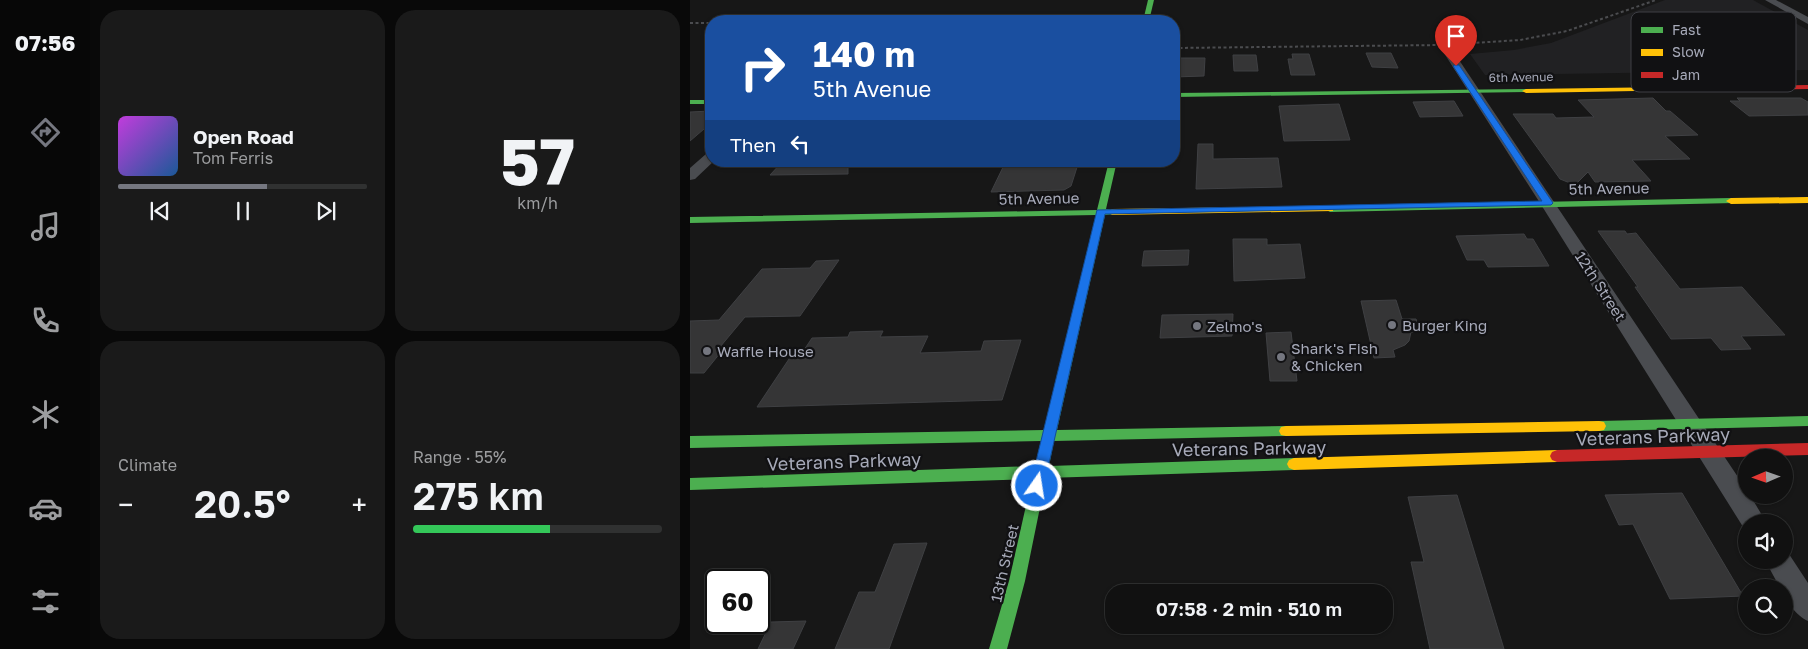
<!DOCTYPE html>
<html lang="en">
<head>
<meta charset="utf-8">
<style>
	:root { --surface:#111; --page:#1a1a1a; --text:#f1f3f6; --muted:#9c9d9f; --line:#303131; --accent:#757780 }
	body { margin:0; font-family:"Golos Text",sans-serif; background:var(--page); color:var(--text); height:100vh; display:flex; flex-direction:column; font-size:19px; white-space:nowrap }
	* { box-sizing:border-box; margin:0 }
	p { font-size:16px; color:var(--muted) }
	.icon { flex:none; width:28px; height:28px; fill:none; stroke:currentColor; stroke-width:2; stroke-linecap:round; stroke-linejoin:round }
	.map { position:relative; flex:1; overflow:hidden }
	.sheet { display:flex; flex-direction:column; gap:10px; padding:10px; background:#090909; width:600px }
	.sheet>* { flex:none }
	.banner { position:absolute; left:15px; top:15px; width:475px; height:152px; border-radius:20px; box-shadow:0 1px 4px #0004,0 0 0 1px var(--line); background:#1a4fa0; color:#fff; overflow:hidden }
	.needle { width:32px; rotate:268deg }
	.buttons { position:absolute; left:1048px; top:449px; display:grid; gap:10px }
	.buttons a { display:grid; place-items:center; width:55px; height:55px; border-radius:50%; background:var(--surface); box-shadow:0 1px 4px #0004,0 0 0 1px var(--line); font-size:25px }
	.speed { position:absolute; left:15px; top:569px; display:flex; gap:10px; font-size:25px; font-weight:700; text-align:center }
	.speed>* { display:grid; place-content:center; width:65px; height:65px; border-radius:50%; background:var(--surface); box-shadow:0 1px 4px #0004,0 0 0 1px var(--line); line-height:1 }
	.speed .limit { border:2px solid #111; border-radius:8px; background:#fff; color:#111 }
	.pin { position:absolute; display:grid; place-items:center; width:42px; height:42px; color:#fff; margin:-51px -21px; border-radius:50% 50% 50% 0; rotate:-45deg; box-shadow:0 0 5px #0007 }
	.pin .icon { rotate:45deg }
	.me { position:absolute; width:55px; margin:-28px; rotate:13deg; stroke-linejoin:round; filter:drop-shadow(0 0 4px #0008) }
	.turn { display:flex; align-items:center; gap:18px; height:105px; padding:0 25px; font-size:22px }
	.turn .icon { width:65px; height:65px; stroke-width:2.5 }
	.turn b { display:block; font-size:35px; line-height:42px }
	.then { display:flex; align-items:center; height:48px; padding:0 25px; background:#0003; gap:10px; font-size:19px }
	.big { font-size:38px; font-weight:600; line-height:1.1 }
	.sheet .widget { flex:1; display:flex; flex-direction:column; justify-content:center; gap:8px; min-width:0; padding:0 18px; border-radius:20px; background:var(--page) }
	.sheet .dial { align-items:center; gap:0 }
	.dial b { font-size:65px; line-height:1 }
	.song { display:flex; align-items:center; gap:15px }
	.cover { width:60px; height:60px; border-radius:8px; background:linear-gradient(135deg,hsl(290 70% 55%),hsl(210 70% 35%)) }
	.played { height:5px; border-radius:2px; background:linear-gradient(90deg,var(--accent) 60%,var(--line) 60%) }
	.keys { display:flex; justify-content:space-around; direction:ltr }
	.heat { display:flex; justify-content:space-between; align-items:center; font-size:28px; direction:ltr }
	.charge { height:8px; border-radius:4px; background:linear-gradient(90deg,#34c759 55%,var(--line) 0) }
	.sheet .tiles { flex:1; display:grid; gap:10px; grid-template-columns:repeat(2,1fr) }
	.trip { position:absolute; left:415px; top:584px; width:288px; height:50px; border-radius:20px; background:var(--surface); box-shadow:0 1px 4px #0004,0 0 0 1px var(--line); font-weight:600; line-height:50px; text-align:center }
	main { display:flex; flex:1; min-height:0 }
	.dock { display:flex; flex-direction:column; width:90px; justify-content:space-around; align-items:center; background:#070707; color:var(--muted) }
	.dock .icon { width:35px; height:35px }
	.dock .current { color:var(--accent) }
	.dock b { font-size:22px; color:var(--text) }
	.map>svg:first-child { display:block }
</style>
</head>
<body>
<main>
<nav class="dock">
<b>07:56</b>
<svg class="icon current" aria-label="directions" viewBox="0 0 24 24"><path d="M12 3l9 9-9 9-9-9zM9 14v-3h6M13 9l2 2-2 2"/></svg>
<svg class="icon" aria-label="music" viewBox="0 0 24 24"><path d="M9 18V5l10-2v13"/><circle cx="6" cy="18" r="3"/><circle cx="16" cy="16" r="3"/></svg>
<svg class="icon" aria-label="phone" viewBox="0 0 24 24"><path d="M5 4h4l2 5-3 2q2 4 5 5l2-3 5 2v4C11 20 4 13 5 4z"/></svg>
<svg class="icon" aria-label="climate" viewBox="0 0 24 24"><path d="M12 3v18M4 7l16 10M4 17L20 7"/></svg>
<svg class="icon" aria-label="car" viewBox="0 0 24 24"><path d="M5 17H2v-5l4-1 3-4h7l3 4 3 1v5h-3M9 17h6M6 11h13"/><circle cx="7" cy="17" r="2"/><circle cx="17" cy="17" r="2"/></svg>
<svg class="icon" aria-label="filters" viewBox="0 0 24 24"><path d="M4 7h16M4 17h16"/><circle cx="9" cy="7" r="2"/><circle cx="15" cy="17" r="2"/></svg>
</nav>
<section class="sheet">
<div class="tiles">
<div class="widget">
<div class="song"><i class="cover"></i><div><b>Open Road</b><p>Tom Ferris</p></div></div>
<div class="played"></div>
<div class="keys"><svg class="icon" aria-label="previous" viewBox="0 0 24 24"><path d="M18 5L8 12l10 7zM5 5v14"/></svg><svg class="icon" aria-label="pause" viewBox="0 0 24 24"><path d="M8 5v14M16 5v14"/></svg><svg class="icon" aria-label="next" viewBox="0 0 24 24"><path d="M6 5l10 7-10 7zM19 5v14"/></svg></div>
</div>
<div class="widget dial"><b>57</b><p>km/h</p></div>
<div class="widget"><p>Climate</p>
<div class="heat"><a>−</a><b class="big">20.5°</b><a>+</a></div>
</div>
<div class="widget"><p>Range · 55%</p><b class="big">275 km</b><div class="charge"></div></div>
</div>
</section>
<div class="map">
<svg width="1118" height="649" viewBox="0 0 1118 649">
	<rect width="100%" height="100%" fill="#171717"/>
	<path fill="#212123" d="M975,0H1063L1118,30V70L795,75L780,54L824,50L861,43Z"/>
	<g fill="#353536" stroke="#3f4043">
		<path d="M676,53H701L708,68L682,67Z"/>
		<path d="M602,54H619L625,75H601L598,59H603Z"/>
		<path d="M543,55H566L568,71H544Z"/>
		<path d="M484,58H515L514,76L484,77Z"/>
		<path d="M963,98L976,111H980L1008,135L975,136L1000,159L942,160L961,181L905,182L898,172L885,185L870,179L823,114H863L866,118L904,117L888,100Z"/>
		<path d="M1047,98H1111L1118,102V115L1059,116L1040,101H1050Z"/>
		<path d="M764,101L773,116L730,117L723,102Z"/>
		<path d="M649,104L660,140L594,141L589,106Z"/>
		<path d="M21,111V123L0,141V112Z"/>
		<path d="M508,144H523V159L588,158L592,187L506,189Z"/>
		<path d="M93,161H158V174L80,175Z"/>
		<path d="M316,161H389L381,186L374,190L301,192Z"/>
		<path d="M908,231H935L937,234L946,233L990,289L1052,287L1095,335L1051,336L1061,349L1031,350L1021,338L981,339L945,287H948Z"/>
		<path d="M834,234L837,239H843L859,266L798,267L794,260H777L766,236Z"/>
		<path d="M543,239H577V245L610,244L615,278L544,281Z"/>
		<path d="M499,250L498,265L452,266L454,251Z"/>
		<path d="M149,260L110,316L55,317L30,347H35L14,373H0V321L29,320L72,269L120,268L126,261Z"/>
		<path d="M706,300L712,319H726L731,332H721L719,341L715,345L703,350L705,357L684,358L671,301Z"/>
		<path d="M543,314L542,336L470,338L472,315Z"/>
		<path d="M193,331L190,337L238,336L230,353L291,351L294,341L331,340L312,400L67,407L101,356H110L122,338L158,337L160,332Z"/>
		<path d="M601,332L607,381H580L576,333Z"/>
		<path d="M992,493L1053,596L980,599L943,524L929,525L915,495Z"/>
		<path d="M767,495L814,649H740L721,562H734L718,497Z"/>
		<path d="M237,543L199,649H145L169,592H185L204,544Z"/>
		<path d="M116,621L103,649H68L81,622Z"/>
	</g>
	<g fill="none" stroke-linecap="round" stroke-linejoin="round">
		<g fill="#4a4c50" fill-rule="evenodd">
			<path d="M1075,0H1086L1118,17V24Z"/>
			<path d="M757,47L761,48L1056,489V495H1060L1076,522H1056L1055,530L850,203L752,50Z"/>
			<path d="M21,153V161H24L5,179L0,180V168L16,154Z"/>
			<path d="M1094,550L1097,551L1118,583V621C1107,616 1094,601 1094,588H1090L1075,560H1094Z"/>
		</g>
		<g fill="#4caf50" fill-rule="evenodd">
			<path d="M458,0H464L459,21H453Z"/>
			<path d="M836,89L838,90V92L484,97V93Z"/>
			<rect x="0" y="100" width="21" height="4"/>
			<path d="M419,161H427L416,209L425,210L427,212L425,214L415,215L367,430L596,426L601,427L603,431L601,435L596,436L364,441L359,466L604,458L609,460L611,464L609,468L604,470L356,478L335,581L317,649H299L319,581L342,479L0,490V478L345,466L351,441L0,448V436L354,430L406,215L0,223V217L407,210Z"/>
			<path d="M1041,198L1046,201L1044,203L640,212L635,209L640,206Z"/>
			<path d="M1118,416V426L909,431L904,430L902,426L904,422L909,421Z"/>
		</g>
		<g fill="#ffc107" fill-rule="evenodd">
			<path d="M1053,86L1055,87V89L836,93L832,91L836,89Z"/>
			<path d="M1118,197V203L1041,204L1036,201L1041,198Z"/>
			<path d="M640,206L643,207V211L422,215L417,212L422,209Z"/>
			<path d="M909,421L914,422L916,426L914,430L909,431L596,436L591,435L589,431L591,427L596,426Z"/>
			<path d="M867,450L872,452L874,456L872,460L867,462L604,470L599,468L597,464L599,460L604,458Z"/>
		</g>
		<g fill="#c62828" fill-rule="evenodd">
			<path d="M1118,85V89L1053,90L1050,88L1053,86Z"/>
			<path d="M1118,443V455L867,462L862,460L860,456L862,452L867,450Z"/>
		</g>
		<g stroke="#4b4c4f" stroke-width="2" stroke-dasharray="3 2.5" stroke-linecap="butt">
			<path d="M0,23H21"/>
			<path d="M484,48L752,45L830,40L877,31L966,0"/>
		</g>
	</g>
	<path fill="#1a73e8" stroke="#114b97" d="M764,65H769L863,203L861,205L415,214L354,486L352,491L347,492L342,491L340,486L407,210L852,201L763,66Z"/>
	<g fill="#757780" stroke="#111113" stroke-width="2">
		<circle cx="702" cy="325" r="5"/>
		<circle cx="507" cy="326" r="5"/>
		<circle cx="17" cy="351" r="5"/>
		<circle cx="591" cy="357" r="5"/>
	</g>
	<g text-anchor="middle" dominant-baseline="central" stroke-width="4.5" stroke-linejoin="round" paint-order="stroke">
		<g font-size="12" fill="#a7aab9" stroke="#111113">
			<text transform="translate(831 77) rotate(-1)">6th Avenue</text>
		</g>
		<g font-size="15" fill="#a7aab9" stroke="#111113">
			<text transform="translate(919 188) rotate(-1)">5th Avenue</text>
			<text transform="translate(349 198) rotate(-1)">5th Avenue</text>
			<text transform="translate(911 286) rotate(57)">12th Street</text>
			<text transform="translate(314 563) rotate(-77)">13th Street</text>
		</g>
		<g font-size="15" fill="#a7aab9" stroke="#111113" text-anchor="start">
			<text x="712" y="325">Burger King</text>
			<text x="517" y="326">Zelmo's</text>
			<text x="601" y="348">Shark's Fish<tspan x="601" dy="17">&amp; Chicken</tspan></text>
			<text x="27" y="351">Waffle House</text>
		</g>
		<g font-size="18" fill="#a7aab9" stroke="#111113">
			<text transform="translate(963 436) rotate(-2)">Veterans Parkway</text>
			<text transform="translate(559 448) rotate(-1)">Veterans Parkway</text>
			<text transform="translate(154 461) rotate(-2)">Veterans Parkway</text>
		</g>
	</g>
	<rect x="941" y="12" width="165" height="80" rx="8" fill="#111113" stroke="#3e3f45" stroke-width="1"/>
	<rect x="951" y="27" width="22" height="6" fill="#4caf50"/>
	<rect x="951" y="49" width="22" height="7" fill="#ffc107"/>
	<rect x="951" y="72" width="22" height="6" fill="#c62828"/>
	<g font-size="14" fill="#a7aab9">
		<text x="982" y="35">Fast</text>
		<text x="982" y="57">Slow</text>
		<text x="982" y="80">Jam</text>
	</g>
</svg>
<div class="buttons">
<a><svg class="needle" viewBox="-14 -14 28 28"><path d="M0-13l5 13h-10z" fill="#e53935"/><path d="M0 13l5-13h-10z" fill="#9c9d9f"/></svg></a>
<a><svg class="icon" aria-label="sound" viewBox="0 0 24 24"><path d="M4 9h4l5-4v14l-5-4H4zM17 9q2 3 0 6"/></svg></a>
<a><svg class="icon" aria-label="search" viewBox="0 0 24 24"><circle cx="10" cy="10" r="6"/><path d="M15 15l6 6"/></svg></a>
</div>
<div class="speed"><div class="limit">60</div></div>
<div class="pin" style="left:766px;top:66px;background:#d93025"><svg class="icon" aria-label="arrive" viewBox="0 0 24 24"><path d="M6 21V4h12l-3 4 3 4H6"/></svg></div>
<svg class="me" style="left:347px;top:486px" viewBox="-20 -20 40 40"><circle r="17" fill="#1a73e8" stroke="#fff" stroke-width="3"/><path d="M0-11L8 9 0 5-8 9z" fill="#fff"/></svg>
<div class="trip">07:58 · 2 min · 510 m</div>
<div class="banner">
<div class="turn"><svg class="icon" aria-label="right" viewBox="0 0 24 24"><path d="M7 20v-9h11M14 6l5 5-5 5"/></svg><div><b>140 m</b>5th Avenue</div></div>
<div class="then">Then<svg class="icon" aria-label="left" viewBox="0 0 24 24"><path d="M17 20v-9H6M10 6l-5 5 5 5"/></svg></div>
</div>
</div>
</main>
</body>
</html>
